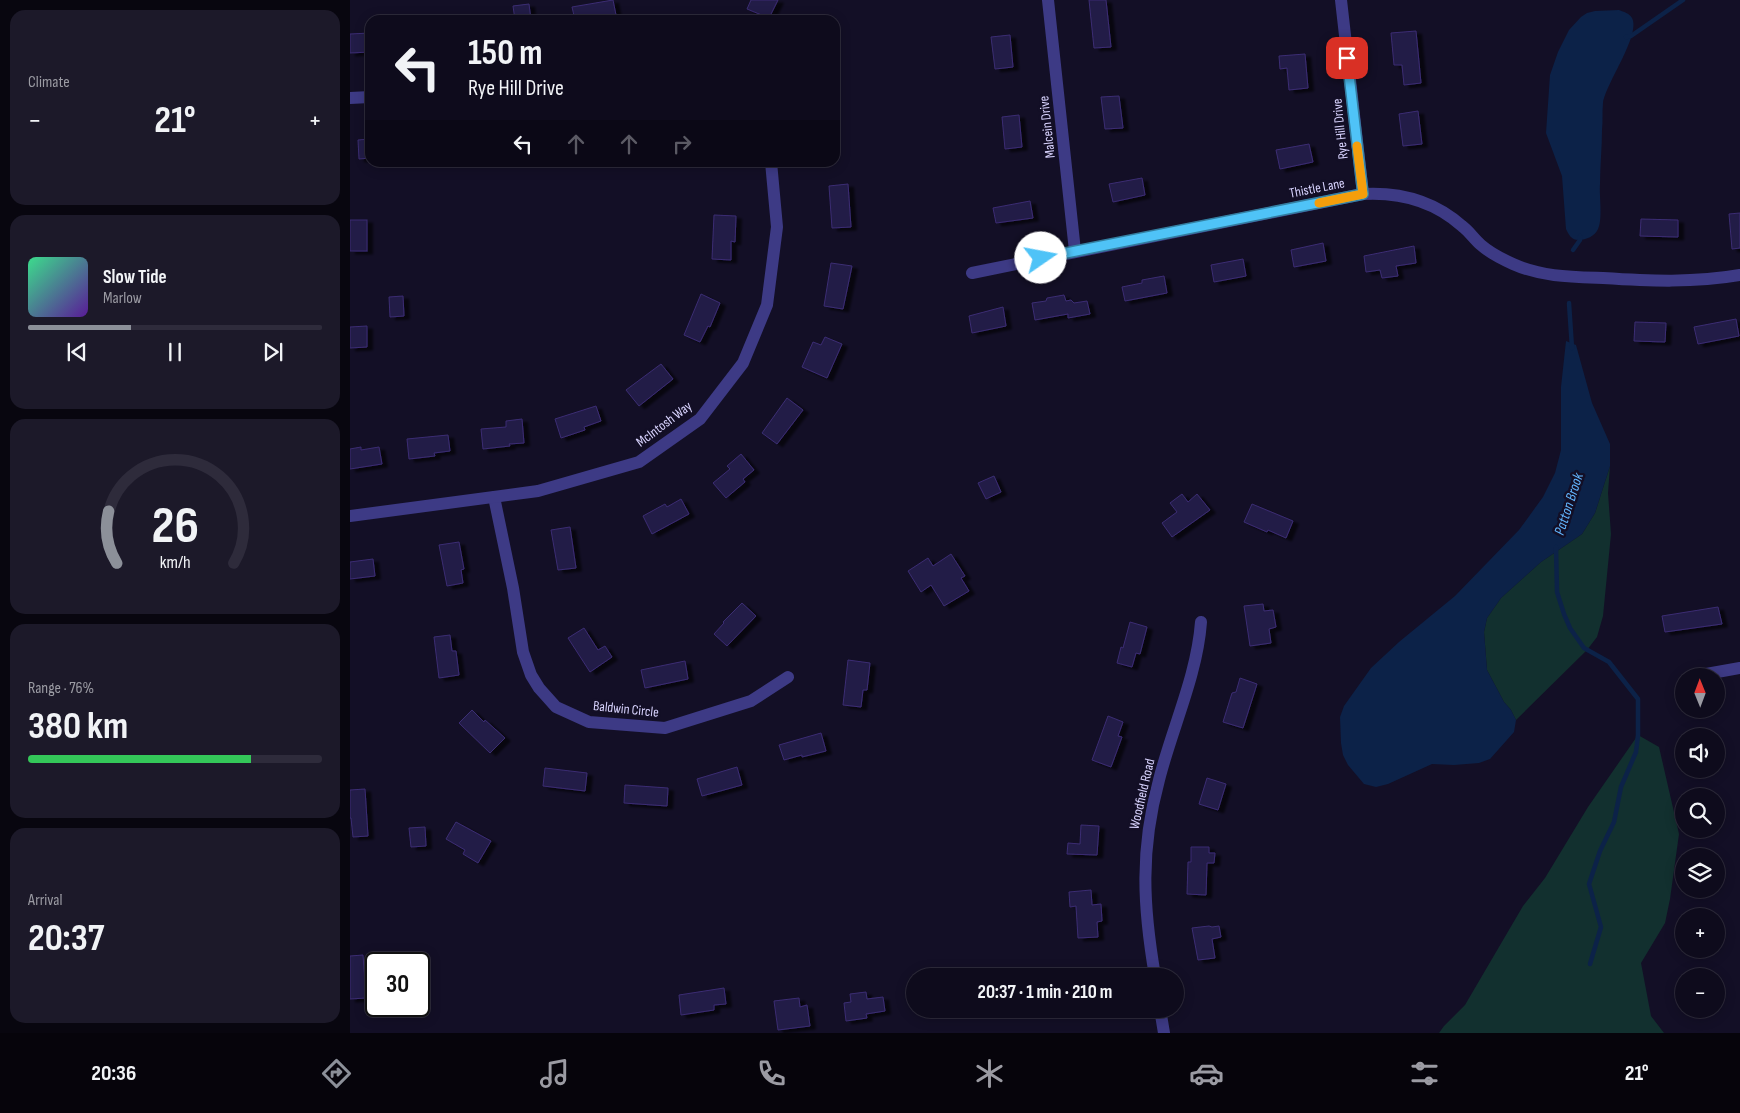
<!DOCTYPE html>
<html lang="en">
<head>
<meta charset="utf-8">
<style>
	:root { --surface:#0e0b1c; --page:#1c1929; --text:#f1f3f6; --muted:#9b9ba3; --line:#2e2b3b; --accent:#8c9099 }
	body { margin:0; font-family:"Sofia Sans Condensed",sans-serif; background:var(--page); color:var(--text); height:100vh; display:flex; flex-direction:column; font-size:19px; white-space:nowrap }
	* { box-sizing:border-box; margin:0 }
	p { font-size:16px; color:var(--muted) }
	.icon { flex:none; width:28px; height:28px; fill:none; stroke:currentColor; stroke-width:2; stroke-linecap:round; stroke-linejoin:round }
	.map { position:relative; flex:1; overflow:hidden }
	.side { display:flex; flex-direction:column; gap:10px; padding:10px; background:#08060f; width:350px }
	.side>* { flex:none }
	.banner { position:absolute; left:15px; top:15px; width:475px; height:152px; border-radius:15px; box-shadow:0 2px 12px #0003,0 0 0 1px var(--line); background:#0e0b1c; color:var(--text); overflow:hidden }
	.needle { width:32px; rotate:359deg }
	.controls { position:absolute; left:1325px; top:668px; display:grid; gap:10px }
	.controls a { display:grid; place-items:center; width:50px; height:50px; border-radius:50%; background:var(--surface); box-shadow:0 2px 12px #0003,0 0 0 1px var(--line); font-size:25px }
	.speed { position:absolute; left:15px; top:952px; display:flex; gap:10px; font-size:25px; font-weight:700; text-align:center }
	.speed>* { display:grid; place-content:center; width:65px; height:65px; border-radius:50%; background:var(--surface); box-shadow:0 2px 12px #0003,0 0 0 1px var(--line); line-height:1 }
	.speed .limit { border:2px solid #111; border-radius:8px; background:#fff; color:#111 }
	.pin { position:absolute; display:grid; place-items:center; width:42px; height:42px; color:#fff; margin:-21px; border-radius:10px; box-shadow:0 2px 8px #0006 }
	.me { position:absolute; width:55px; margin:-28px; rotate:78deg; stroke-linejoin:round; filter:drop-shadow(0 0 4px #0008) }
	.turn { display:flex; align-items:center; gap:18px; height:105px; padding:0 20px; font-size:22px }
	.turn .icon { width:65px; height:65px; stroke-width:2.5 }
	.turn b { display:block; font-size:35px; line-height:42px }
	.lanes { display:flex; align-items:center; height:48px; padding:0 20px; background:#0003; justify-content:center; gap:25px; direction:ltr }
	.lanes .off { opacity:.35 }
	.big { font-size:38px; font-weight:700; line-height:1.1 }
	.side .widget { flex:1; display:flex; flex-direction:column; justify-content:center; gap:8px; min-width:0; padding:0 18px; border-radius:15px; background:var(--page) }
	.side .dial { align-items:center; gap:0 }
	.dial svg { height:130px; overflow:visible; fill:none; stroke:var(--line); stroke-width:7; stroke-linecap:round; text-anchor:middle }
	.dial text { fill:var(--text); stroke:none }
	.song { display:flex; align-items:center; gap:15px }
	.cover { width:60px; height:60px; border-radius:8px; background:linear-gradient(135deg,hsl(150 70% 55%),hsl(270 70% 35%)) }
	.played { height:5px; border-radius:2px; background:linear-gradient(90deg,var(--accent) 35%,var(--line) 35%) }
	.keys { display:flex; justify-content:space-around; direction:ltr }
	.heat { display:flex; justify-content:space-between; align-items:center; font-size:28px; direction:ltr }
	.charge { height:8px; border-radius:4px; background:linear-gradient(90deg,#34c759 76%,var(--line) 0) }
	.trip { position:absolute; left:556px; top:968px; width:278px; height:50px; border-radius:25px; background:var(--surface); box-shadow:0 2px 12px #0003,0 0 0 1px var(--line); font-weight:700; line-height:50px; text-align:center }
	.menu { display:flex; height:80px; justify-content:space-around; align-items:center; background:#06040b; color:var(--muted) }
	.menu .icon { width:35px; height:35px }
	.menu .active { color:var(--accent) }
	.menu b { font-size:22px; color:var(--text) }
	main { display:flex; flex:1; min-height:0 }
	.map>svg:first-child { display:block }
</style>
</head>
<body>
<main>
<section class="side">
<div class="widget"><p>Climate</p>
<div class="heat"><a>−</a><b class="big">21°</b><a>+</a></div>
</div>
<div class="widget">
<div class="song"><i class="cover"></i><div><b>Slow Tide</b><p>Marlow</p></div></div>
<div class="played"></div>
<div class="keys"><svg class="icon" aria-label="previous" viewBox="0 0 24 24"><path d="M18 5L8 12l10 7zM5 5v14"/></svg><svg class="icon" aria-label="pause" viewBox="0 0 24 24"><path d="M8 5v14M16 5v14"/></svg><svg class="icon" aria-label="next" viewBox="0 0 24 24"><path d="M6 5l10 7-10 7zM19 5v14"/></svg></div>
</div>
<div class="widget dial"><svg viewBox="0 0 100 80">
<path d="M14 69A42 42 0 1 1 86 69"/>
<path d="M14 69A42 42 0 0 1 9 37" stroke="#8c9099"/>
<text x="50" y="56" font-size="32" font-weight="700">26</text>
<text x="50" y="72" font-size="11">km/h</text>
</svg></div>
<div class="widget"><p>Range · 76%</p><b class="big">380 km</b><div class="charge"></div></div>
<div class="widget"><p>Arrival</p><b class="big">20:37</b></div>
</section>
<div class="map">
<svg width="1390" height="1033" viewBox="0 0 1390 1033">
	<defs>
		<filter id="shadow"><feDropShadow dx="5.5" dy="3" stdDeviation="1" flood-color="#0009"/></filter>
	</defs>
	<rect width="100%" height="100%" fill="#130f26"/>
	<g fill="#12302f">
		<path d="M1260,466L1258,493L1261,534L1253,616L1247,637L1237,650L1166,720L1161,710L1154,702L1137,670L1134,632L1137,618L1151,598L1191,562L1232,534L1245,513Z"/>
		<path d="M1288,735L1309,747L1329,834L1320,899L1315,923L1291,963L1301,1016L1314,1033H1089L1094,1026L1115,1005L1173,906L1195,878L1238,807Z"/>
	</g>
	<g fill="#0c2248">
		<path d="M1269,10C1274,12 1279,13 1282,18C1291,35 1256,83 1253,103C1252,112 1253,121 1252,130C1252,148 1250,166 1250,184C1249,195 1253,219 1248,229C1245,236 1236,240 1229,240C1221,240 1219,235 1216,229L1212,176L1196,133L1200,75L1208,52L1219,30L1231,17L1237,13L1245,11Z"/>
		<path d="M1216,341L1226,345L1242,403L1260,444V466L1245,513L1232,534L1191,562L1151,598L1137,618L1134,632L1137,670L1154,702L1161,710L1166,720L1164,732L1140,759L1129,763L1104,765L1082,764L1038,784L1026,787L1014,784L998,765L993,755L991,743L990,717L994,706L1021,668L1049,642L1105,596L1169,530L1193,497L1205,473L1211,450V387Z"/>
	</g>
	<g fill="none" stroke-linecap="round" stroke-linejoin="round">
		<g stroke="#0c2248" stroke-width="4.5">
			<path d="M1276,37L1281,36L1333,0"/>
			<path d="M1223,250L1230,240V236"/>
			<path d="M1219,303L1222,348"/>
			<path d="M1206,547L1207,592L1214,614L1220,628L1234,648L1259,662L1288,699V735L1286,752L1271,787L1264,822L1250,851L1239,884L1251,927L1240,964"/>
		</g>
	</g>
	<g fill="#241b47" stroke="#3b2d73" filter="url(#shadow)">
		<path d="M263,0L267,20H225L222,7Z"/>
		<path d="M401,0H428L419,18L397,9Z"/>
		<path d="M739,0H756L761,47L744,48Z"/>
		<path d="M179,4L181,20H165L163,6Z"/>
		<path d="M1066,31L1071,83L1054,85L1052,65H1044L1041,33Z"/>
		<path d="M20,33V52L0,53V34Z"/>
		<path d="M660,35L663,67L645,69L641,37Z"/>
		<path d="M955,54L958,88L939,90L937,68L930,69L929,56Z"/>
		<path d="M769,96L773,128L755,129L751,97Z"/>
		<path d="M1068,111L1072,144L1053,146L1049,114Z"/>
		<path d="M669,115L672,147L655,149L652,117Z"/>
		<path d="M20,139V158L9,159L8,140Z"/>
		<path d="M959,144L963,162L930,169L926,150Z"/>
		<path d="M792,178L795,195L763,202L759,184Z"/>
		<path d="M498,184L501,227L482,228L479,186Z"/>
		<path d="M680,201L683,218L646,223L643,208Z"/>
		<path d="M1390,213V248L1382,249L1379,214Z"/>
		<path d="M364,215L386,216L385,242L381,241V260L362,259Z"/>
		<path d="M1291,219L1328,220V237L1290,236Z"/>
		<rect x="0" y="220" width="17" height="31"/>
		<path d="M973,243L976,261L944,267L941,250Z"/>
		<path d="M1064,246L1066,263L1046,266L1048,276L1032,278L1030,270L1016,272L1014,256Z"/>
		<path d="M893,259L896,276L864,282L861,265Z"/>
		<path d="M481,263L502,266L493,309L474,306Z"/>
		<path d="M814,276L817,293L775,301L772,287L792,283V280Z"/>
		<path d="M351,294L370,303L360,327L358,326L350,342L334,335Z"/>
		<path d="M714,295L716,301L721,300L724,303L737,301L740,314L718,318V314L685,320L682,303L696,301L697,298Z"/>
		<path d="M53,296L54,316L40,317L39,297Z"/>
		<path d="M653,307L656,326L622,333L619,316Z"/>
		<path d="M1386,319L1389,336L1348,344L1344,327Z"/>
		<path d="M1285,322L1316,323L1315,342L1284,341Z"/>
		<path d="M17,326V347L0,348V327Z"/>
		<path d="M475,337L492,344L477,378L452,367L463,342L471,345Z"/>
		<path d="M311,364L323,379L289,406L276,390Z"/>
		<path d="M437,398L453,410L427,444L412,433Z"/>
		<path d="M246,406L251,421L234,427L235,430L211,438L205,419Z"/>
		<path d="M172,419L174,443L159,444L160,446L133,449L131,429L156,427V421Z"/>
		<path d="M98,435L100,451L84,453L85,456L59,459L57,439Z"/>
		<path d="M11,447V450L29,447L32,464L0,469V449Z"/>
		<path d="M391,454L404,470L393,479L395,482L376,498L363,483L380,469L377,466Z"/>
		<path d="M644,476L651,492L636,499L628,483Z"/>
		<path d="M832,494L838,502L847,494L860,510L822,537L812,523L827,512L820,503Z"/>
		<path d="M331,499L339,514L302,534L293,516L315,504L317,507Z"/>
		<path d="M902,504L943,521L936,538L918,530L917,532L894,522Z"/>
		<path d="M220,527L226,568L208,570L201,530Z"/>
		<path d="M109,542L114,569L111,570L113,583L97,586L89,545Z"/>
		<path d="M601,554L615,576L611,578L619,591L594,606L581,585L571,592L558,571L578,558L583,566Z"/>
		<path d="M23,559L25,576L0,579V562Z"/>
		<path d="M392,603L406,616L377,646L364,634L374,623L373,622Z"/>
		<path d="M913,604L914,611L923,610L926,627L919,629L921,643L900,646L894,606Z"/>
		<path d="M1368,607L1372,624L1315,632L1312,616Z"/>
		<path d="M780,622L797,627L790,654L786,653L782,667L767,663L771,647L773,648Z"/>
		<path d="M234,628L248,650L255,646L262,657L240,672L218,638Z"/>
		<path d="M100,635L102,651H106L109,675L89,678L84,637Z"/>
		<path d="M498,660L520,663L517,690H513L511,707L493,705Z"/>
		<path d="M335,661L338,679L295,688L291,670Z"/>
		<path d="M890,678L907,684L893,728L873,722L882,693L886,692Z"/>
		<path d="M122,710L134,722L135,720L155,738L140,753L109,723Z"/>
		<path d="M758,716L773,722L768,736L772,737L761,767L742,760Z"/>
		<path d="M471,733L476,751L452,757V755L434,760L429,745Z"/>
		<path d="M387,767L392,785L352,796L347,779Z"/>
		<path d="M195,768L237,773L235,791L193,786Z"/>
		<path d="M857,778L876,784L868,810L849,804Z"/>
		<path d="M275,785L318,788L317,806L274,803Z"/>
		<path d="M15,789L18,836L3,837L1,818H0V790Z"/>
		<path d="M106,822L141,841L128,863L113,854L115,850L96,839Z"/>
		<path d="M731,825L749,826L747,855L717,854L718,843L730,844Z"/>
		<path d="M75,827L76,846L61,847L59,828Z"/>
		<path d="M841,847H859V853H865L864,863H857L856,895L837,894L838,862H841Z"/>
		<path d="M741,890L742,905L751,904L752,921L747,922L748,937L728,938L726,906L720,907L719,892Z"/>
		<path d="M859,926L862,927L869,926L871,937L862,939L865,958L848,960L842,928Z"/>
		<path d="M13,955L16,998L0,999V956Z"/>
		<path d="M374,988L376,1004L364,1005V1010L331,1015L329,995Z"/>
		<path d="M516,992L517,999L533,997L535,1011L516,1014L517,1018L496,1021L494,1003L501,1002L500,994Z"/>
		<path d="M449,998L450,1007L457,1005L460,1026L428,1030L424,1001Z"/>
	</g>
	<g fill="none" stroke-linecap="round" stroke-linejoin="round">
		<g stroke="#3d3a85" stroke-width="12">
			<path d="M698,0L725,251"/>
			<path d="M991,0L1013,194"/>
			<path d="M0,98L20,97"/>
			<path d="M622,273L1013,194C1049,192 1084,201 1112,226C1119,231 1124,239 1131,245C1140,253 1152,259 1163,264C1192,277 1222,277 1253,278C1299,281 1345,283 1390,275"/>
			<path d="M144,497L163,588L173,652L181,675L189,688L206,707L239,722L315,728L401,701L438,677"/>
			<path d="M0,516L188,491L289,462L350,419L393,363L417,305L427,227L421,162"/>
			<path d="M1345,676L1390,668"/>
			<path d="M805,976C793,906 790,850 809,780C822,728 847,676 851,622"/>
			<path d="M810,1009L814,1033"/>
		</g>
	</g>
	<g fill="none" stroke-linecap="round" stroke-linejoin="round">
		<defs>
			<path id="route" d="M691,258L1013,194L997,58"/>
		</defs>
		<use href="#route" stroke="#337fa1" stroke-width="12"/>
		<use href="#route" stroke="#4fc3f7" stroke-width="9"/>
		<path stroke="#f59e0b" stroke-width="9" d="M969,203L1013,194L1007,146"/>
	</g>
	<g text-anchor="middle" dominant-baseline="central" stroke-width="5" stroke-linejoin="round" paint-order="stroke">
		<g font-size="14" fill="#d9d4ff" stroke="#130f26">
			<text transform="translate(697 127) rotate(-96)">Malcein Drive</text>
			<text transform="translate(990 129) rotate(-96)">Rye Hill Drive</text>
			<text transform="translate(967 188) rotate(-11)">Thistle Lane</text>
			<text transform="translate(314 424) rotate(-37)">McIntosh Way</text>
			<text transform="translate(276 709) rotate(6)">Baldwin Circle</text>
			<text transform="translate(792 794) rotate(-77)">Woodfield Road</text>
		</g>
		<g font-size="15" font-style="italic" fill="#62b6ff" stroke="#130f26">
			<text transform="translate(1219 504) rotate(-72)">Patton Brook</text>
		</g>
	</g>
</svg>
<div class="controls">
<a><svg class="needle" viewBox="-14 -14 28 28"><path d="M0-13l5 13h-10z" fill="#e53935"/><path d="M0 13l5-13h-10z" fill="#9b9ba3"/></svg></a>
<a><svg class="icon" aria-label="sound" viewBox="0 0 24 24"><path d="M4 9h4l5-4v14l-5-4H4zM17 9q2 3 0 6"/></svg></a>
<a><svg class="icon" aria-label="search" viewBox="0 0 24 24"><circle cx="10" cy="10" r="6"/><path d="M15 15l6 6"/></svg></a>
<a><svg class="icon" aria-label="layers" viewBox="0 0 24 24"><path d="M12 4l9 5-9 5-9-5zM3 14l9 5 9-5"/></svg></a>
<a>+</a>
<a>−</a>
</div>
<div class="speed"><div class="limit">30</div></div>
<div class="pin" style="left:997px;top:58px;background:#d93025"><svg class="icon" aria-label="arrive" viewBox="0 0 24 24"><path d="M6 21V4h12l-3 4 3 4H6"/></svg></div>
<svg class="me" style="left:691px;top:258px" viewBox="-20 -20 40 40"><circle r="19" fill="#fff"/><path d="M0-13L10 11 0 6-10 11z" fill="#4fc3f7"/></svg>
<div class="trip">20:37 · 1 min · 210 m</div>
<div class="banner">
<div class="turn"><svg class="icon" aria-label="left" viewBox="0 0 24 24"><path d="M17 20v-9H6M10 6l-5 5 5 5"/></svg><div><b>150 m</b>Rye Hill Drive</div></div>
<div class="lanes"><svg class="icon" aria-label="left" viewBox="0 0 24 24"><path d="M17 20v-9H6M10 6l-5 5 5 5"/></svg><svg class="icon off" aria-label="ahead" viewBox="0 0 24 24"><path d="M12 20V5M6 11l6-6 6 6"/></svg><svg class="icon off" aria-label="ahead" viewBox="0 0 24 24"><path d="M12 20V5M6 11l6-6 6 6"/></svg><svg class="icon off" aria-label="right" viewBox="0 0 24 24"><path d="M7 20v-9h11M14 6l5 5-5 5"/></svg></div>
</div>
</div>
</main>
<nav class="menu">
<b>20:36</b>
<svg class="icon active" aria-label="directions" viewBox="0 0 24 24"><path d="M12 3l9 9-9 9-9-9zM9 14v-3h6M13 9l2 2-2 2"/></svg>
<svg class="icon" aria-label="music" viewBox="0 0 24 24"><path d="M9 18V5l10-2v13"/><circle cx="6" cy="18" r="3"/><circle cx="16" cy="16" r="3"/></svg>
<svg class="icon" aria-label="phone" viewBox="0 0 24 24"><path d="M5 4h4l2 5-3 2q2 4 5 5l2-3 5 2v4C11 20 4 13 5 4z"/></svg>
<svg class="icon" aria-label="climate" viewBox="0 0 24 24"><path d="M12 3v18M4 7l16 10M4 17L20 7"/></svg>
<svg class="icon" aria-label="car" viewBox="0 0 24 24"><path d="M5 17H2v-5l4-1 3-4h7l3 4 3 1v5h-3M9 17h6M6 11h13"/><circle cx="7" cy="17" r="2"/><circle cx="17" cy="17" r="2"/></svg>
<svg class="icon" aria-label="filters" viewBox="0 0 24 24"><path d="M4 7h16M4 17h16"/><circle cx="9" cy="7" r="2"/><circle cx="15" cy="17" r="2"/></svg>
<b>21°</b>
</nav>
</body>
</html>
